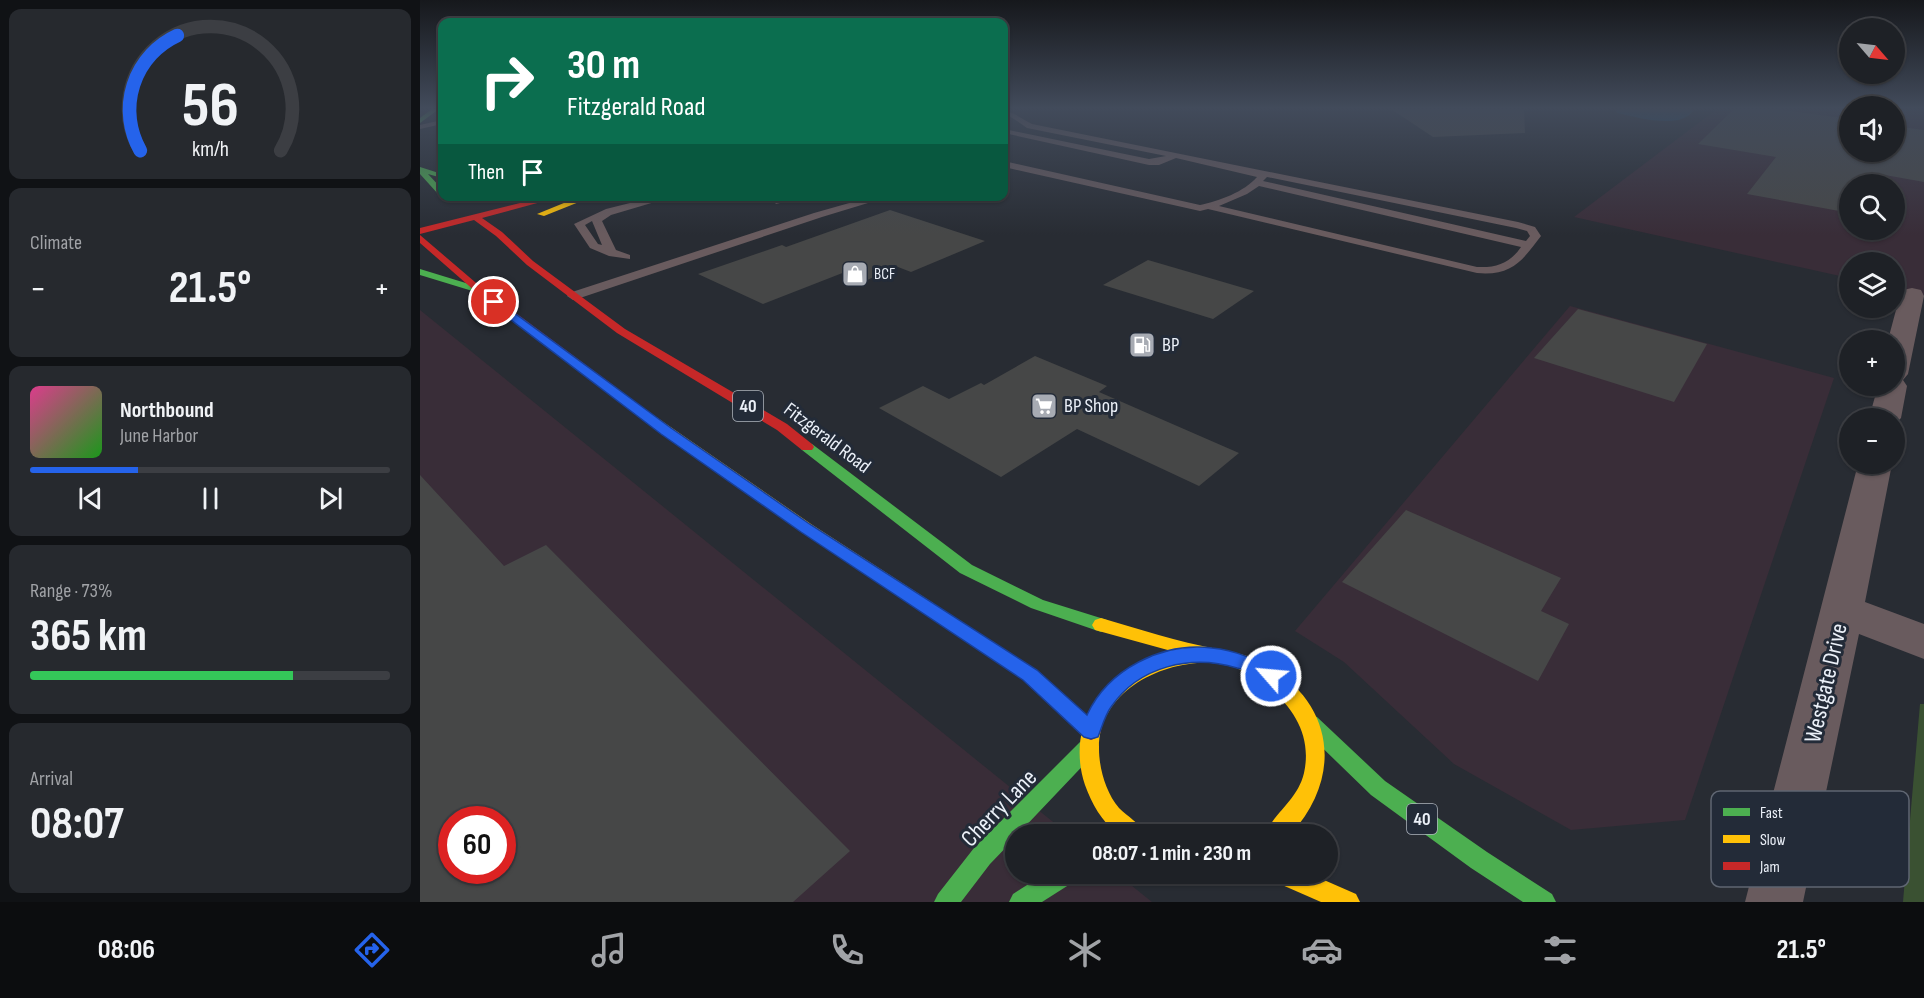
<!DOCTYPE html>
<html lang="en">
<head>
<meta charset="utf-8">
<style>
	:root { --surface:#1e2126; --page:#26292e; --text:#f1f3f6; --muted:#a1a3a7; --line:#3c3e43; --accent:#2563eb }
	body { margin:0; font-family:"Sofia Sans Condensed",sans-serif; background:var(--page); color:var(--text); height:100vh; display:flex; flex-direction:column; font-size:22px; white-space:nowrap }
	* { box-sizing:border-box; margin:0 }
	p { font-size:20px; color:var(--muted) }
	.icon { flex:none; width:33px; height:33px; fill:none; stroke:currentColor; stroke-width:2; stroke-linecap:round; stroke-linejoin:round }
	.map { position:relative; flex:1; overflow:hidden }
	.details { display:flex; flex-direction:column; gap:9px; padding:9px; background:#101215; width:420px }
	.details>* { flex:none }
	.top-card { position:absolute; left:18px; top:18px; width:570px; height:183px; border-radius:12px; box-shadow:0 2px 4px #0004,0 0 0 2px var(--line); background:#0b6e4f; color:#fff; overflow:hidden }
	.needle { width:39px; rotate:118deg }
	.buttons { position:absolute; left:1419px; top:18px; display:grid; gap:12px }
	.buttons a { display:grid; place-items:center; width:66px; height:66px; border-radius:50%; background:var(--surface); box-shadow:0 2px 4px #0004,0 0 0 2px var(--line); font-size:30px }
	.speed { position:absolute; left:18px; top:806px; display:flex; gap:12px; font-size:30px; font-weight:700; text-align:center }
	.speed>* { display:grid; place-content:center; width:78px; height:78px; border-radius:50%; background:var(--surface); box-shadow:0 2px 4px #0004,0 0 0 2px var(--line); line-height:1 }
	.speed .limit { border:9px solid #d22; background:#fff; color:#111 }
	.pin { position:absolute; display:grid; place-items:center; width:51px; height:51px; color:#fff; margin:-26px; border:3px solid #fff; border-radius:50%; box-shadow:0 2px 6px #0007 }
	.me { position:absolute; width:66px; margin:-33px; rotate:297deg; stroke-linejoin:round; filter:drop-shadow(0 0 4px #0008) }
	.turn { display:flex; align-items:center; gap:21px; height:126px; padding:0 30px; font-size:27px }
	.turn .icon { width:78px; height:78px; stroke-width:2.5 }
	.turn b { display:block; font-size:42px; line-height:51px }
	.then { display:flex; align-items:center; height:57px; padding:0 30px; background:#0003; gap:12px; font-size:22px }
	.big { font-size:45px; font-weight:700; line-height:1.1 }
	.details .tile { flex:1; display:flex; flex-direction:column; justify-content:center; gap:9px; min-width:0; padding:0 21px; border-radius:12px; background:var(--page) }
	.details .dial { align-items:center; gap:0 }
	.dial svg { height:156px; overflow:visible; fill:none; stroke:var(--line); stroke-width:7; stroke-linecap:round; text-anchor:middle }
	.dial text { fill:var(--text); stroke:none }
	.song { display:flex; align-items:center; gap:18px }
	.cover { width:72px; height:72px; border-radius:9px; background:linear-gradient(135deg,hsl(330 70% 55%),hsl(120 70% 35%)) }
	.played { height:6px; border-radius:3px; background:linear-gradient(90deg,var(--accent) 30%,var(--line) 30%) }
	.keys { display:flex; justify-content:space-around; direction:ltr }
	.heat { display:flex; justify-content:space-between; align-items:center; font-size:33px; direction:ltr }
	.charge { height:9px; border-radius:4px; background:linear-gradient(90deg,#34c759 73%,var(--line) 0) }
	.trip { position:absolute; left:585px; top:824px; width:333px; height:60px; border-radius:30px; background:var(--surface); box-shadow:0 2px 4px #0004,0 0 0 2px var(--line); font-weight:700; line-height:60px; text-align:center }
	.tabs { display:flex; height:96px; justify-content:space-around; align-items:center; background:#0c0d0f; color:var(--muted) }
	.tabs .icon { width:42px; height:42px }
	.tabs .current { color:var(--accent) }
	.tabs b { font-size:27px; color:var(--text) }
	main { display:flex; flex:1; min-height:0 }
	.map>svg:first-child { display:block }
</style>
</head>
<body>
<main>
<section class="details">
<div class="tile dial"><svg viewBox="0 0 100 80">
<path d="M14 69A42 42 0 1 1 86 69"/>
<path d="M14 69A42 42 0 0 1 33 10" stroke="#2563eb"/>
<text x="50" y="56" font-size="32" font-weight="700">56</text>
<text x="50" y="72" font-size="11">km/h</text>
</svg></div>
<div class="tile"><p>Climate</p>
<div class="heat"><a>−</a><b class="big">21.5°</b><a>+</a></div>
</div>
<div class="tile">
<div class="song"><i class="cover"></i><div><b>Northbound</b><p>June Harbor</p></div></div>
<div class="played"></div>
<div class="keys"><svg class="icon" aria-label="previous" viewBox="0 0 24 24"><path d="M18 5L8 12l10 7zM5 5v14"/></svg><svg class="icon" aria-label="pause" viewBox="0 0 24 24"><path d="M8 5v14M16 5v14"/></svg><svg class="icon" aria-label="next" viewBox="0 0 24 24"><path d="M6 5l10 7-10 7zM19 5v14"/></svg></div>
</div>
<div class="tile"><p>Range · 73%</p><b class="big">365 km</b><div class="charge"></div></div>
<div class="tile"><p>Arrival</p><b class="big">08:07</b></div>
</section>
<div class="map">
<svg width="1504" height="902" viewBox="0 0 1504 902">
	<rect width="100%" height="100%" fill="#282c33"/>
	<g fill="#392d38" fill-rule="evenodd">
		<path d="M1297,109H1429L1430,152H1474L1475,109H1504V295L1475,288L1474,262H1430L1429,278L1154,217ZM1430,184H1474V230H1430Z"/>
		<path d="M1150,306L1414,378L1265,820L1151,830L1034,764L924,662L875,631Z"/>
		<path d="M0,310L648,834H596V873H696L732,902H0ZM32,819H82V870H32Z"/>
	</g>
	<path fill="#3a5132" d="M1500,704H1504V902H1483Z"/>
	<path fill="#17486c" d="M1196,109H1272L1273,111C1260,130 1216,117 1197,113Z"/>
	<g fill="#464747" fill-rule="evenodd">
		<path d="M971,109H1104L1105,133L1013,137Z"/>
		<path d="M1314,109H1357L1430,119V152H1474V126L1504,130V182L1465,175L1461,184H1430V213L1327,194L1356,157L1278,144Z"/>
		<path d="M470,210L565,241L491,272L478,267L447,280L425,272L343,304L278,274L362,245L366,247Z"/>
		<path d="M728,260L834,291L793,319L683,285Z"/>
		<path d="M1158,309L1287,344L1254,402L1114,358Z"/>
		<path d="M615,356L687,386L679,392L819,453L779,486L657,429L581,477L459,408L503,386L529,399L561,383L564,385Z"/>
		<path d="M0,475L84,566L126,545L430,851L373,902H0ZM32,819H82V870H32Z"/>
		<path d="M986,510L1141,578L1121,611L1149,624L1118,681L922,582Z"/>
	</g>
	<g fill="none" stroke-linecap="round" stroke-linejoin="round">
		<g fill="#695b5e" fill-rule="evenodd">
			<path d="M584,110C595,113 602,119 612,124L1098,222L1115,227L1121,236C1102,261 1092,276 1057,273L788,209L780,211L584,167V161L780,205C799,201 824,192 837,177L756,158L739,165H729L584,133V129L729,159L746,156L607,128C599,123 593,117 584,114ZM847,177L1096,228L1107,231L1110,236L1106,241L843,181ZM839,186L1101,247C1090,263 1077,268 1057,267L799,206L827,194Z"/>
			<path d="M22,120V124L0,129V125Z"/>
			<path d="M238,196H255L191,215L182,221L196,250L210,255V259L189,256L170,248L154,224L186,209ZM172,221L182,245L178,244L165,225Z"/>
			<path d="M349,196H359L364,202L356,204Z"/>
			<path d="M454,196H471L402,217L157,299L153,300L147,296L149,293L394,213Z"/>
		</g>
		<g fill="#695b5e" fill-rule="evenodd">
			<path d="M1492,288L1501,290L1504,296L1488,374L1483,380L1487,386L1481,418L1474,425V418H1449L1458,386H1474V340H1468L1480,295L1483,290Z"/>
			<path d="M1438,464H1472L1445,602L1504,624V659L1439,634L1383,902H1325Z"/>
		</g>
		<g fill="#4caf50" fill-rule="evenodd">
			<path d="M12,109H19L0,123V118Z"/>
			<path d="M0,167L22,174V178L8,174L22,189V195H19L0,174Z"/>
			<path d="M0,269L62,288L64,290L59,293L0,275Z"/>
			<path d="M387,443L392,444L552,565L623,600L687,620L690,625L687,630L681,632L611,608L540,573L382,450L380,447L382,444Z"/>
			<path d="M890,715L897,717L965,781L1067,852L1132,894L1136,902H1103L1051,868L951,795L883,729L880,723L883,717Z"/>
			<path d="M667,739L674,742L677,748L674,754L598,834H596V837L570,864L541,902H514L518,894L554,848L660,742Z"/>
			<path d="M626,873H658L655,881L622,902H589L593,894Z"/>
		</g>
		<g fill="#ffc107" fill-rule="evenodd">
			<path d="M161,196H174L124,216L117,214Z"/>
			<path d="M197,390L391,524L513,603L515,607L513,611L507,613L501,611L381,532L193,397L191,394L193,391Z"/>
			<path d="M681,618C719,629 758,642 797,649C809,652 821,653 832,658C911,692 928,771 871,834H845C855,812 878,799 884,773C893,732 869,700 836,679C825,672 815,666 803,664C750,656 678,688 679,749C679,768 686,793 699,808C708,817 719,822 724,834H697C681,820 672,804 665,785C650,741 667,693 708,670C723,661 738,657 755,652L675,630L672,625L675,620Z"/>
			<path d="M850,873H888L936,894L940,902H901L853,881Z"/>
		</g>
		<g fill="#c62828" fill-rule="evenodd">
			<path d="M128,196H143L62,218L82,232L113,261L205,329L367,424L392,444L394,447L392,450H382L357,430L197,333L107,265L76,236L54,220L0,234V228Z"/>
			<path d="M0,235L62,288L201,391L203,394L201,397H193L56,292L0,243Z"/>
			<path d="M507,601L617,670L678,725L681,731L678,737L671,740L664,737L603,680L501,611L499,607L501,603Z"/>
		</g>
	</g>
	<linearGradient id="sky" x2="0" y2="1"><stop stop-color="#16181c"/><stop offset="0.46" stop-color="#424b5b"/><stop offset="1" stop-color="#424b5b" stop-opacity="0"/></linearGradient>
	<rect width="1504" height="235" fill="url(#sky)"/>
	<path fill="#2563eb" stroke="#184099" stroke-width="1.5" d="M74,298L251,428L391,525L617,670L667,715C688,669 742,642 792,648C816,650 836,660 857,671L860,676L857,681L851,683C839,679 829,671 817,668C771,654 719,666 691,707C685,715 682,727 678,737L671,739L664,737L603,680L381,532L241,434L70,304L69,302Z"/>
	<defs>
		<symbol id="shop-square" viewBox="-11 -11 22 22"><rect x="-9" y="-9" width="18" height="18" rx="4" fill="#a7abb3" stroke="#232b38"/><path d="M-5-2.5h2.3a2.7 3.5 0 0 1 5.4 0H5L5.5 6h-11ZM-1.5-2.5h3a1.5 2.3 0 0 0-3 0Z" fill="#fff"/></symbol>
		<symbol id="fuel-square" viewBox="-11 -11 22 22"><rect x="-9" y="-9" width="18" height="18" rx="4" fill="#a7abb3" stroke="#232b38"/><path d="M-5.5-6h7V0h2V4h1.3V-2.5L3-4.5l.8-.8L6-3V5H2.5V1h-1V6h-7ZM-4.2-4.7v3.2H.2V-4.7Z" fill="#fff"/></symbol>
		<symbol id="supermarket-square" viewBox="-11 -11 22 22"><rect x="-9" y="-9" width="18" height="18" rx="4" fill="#a7abb3" stroke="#232b38"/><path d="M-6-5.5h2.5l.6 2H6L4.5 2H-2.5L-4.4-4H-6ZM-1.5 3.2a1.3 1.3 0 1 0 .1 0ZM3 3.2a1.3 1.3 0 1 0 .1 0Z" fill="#fff"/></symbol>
	</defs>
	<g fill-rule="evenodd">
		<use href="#shop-square" x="420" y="259" width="30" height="30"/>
		<use href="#fuel-square" x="707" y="330" width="30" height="30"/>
		<use href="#supermarket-square" x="609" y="391" width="30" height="30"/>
	</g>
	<g text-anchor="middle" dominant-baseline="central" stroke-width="6" stroke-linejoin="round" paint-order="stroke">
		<g font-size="16" fill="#ebf0f8" stroke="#232b38" text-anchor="start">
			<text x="454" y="274">BCF</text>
		</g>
		<g fill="#232b38" stroke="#afb5be" stroke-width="1.5">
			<rect x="313" y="391" width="30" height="30" rx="4.5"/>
			<rect x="987" y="804" width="30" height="30" rx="4.5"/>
		</g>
		<g font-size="18" font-weight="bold" fill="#ebf0f8">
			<text x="328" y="406">40</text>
			<text x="1002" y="819">40</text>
		</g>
		<g font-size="20" fill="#ebf0f8" stroke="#232b38" text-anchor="start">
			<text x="742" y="345">BP</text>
			<text x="644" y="406">BP Shop</text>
		</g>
		<g font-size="20" fill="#ebf0f8" stroke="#232b38">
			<text transform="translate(407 438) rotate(37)">Fitzgerald Road</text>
		</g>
		<g font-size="24" fill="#ebf0f8" stroke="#232b38">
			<text transform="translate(1406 683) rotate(-77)">Westgate Drive</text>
			<text transform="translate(579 808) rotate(-46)">Cherry Lane</text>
		</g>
	</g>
	<rect x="1291" y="791" width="198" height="96" rx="9" fill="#232b38" stroke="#5f6672" stroke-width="1.5"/>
	<rect x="1303" y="808" width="27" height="8" fill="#4caf50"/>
	<rect x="1303" y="835" width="27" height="8" fill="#ffc107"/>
	<rect x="1303" y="862" width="27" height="8" fill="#c62828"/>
	<g font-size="16" fill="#ebf0f8">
		<text x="1340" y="818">Fast</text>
		<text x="1340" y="845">Slow</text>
		<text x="1340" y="872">Jam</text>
	</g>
</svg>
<div class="buttons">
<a><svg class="needle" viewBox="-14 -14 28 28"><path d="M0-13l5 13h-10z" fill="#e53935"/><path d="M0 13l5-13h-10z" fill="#a1a3a7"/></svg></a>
<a><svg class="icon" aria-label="sound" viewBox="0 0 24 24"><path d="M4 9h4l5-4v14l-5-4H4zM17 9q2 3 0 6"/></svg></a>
<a><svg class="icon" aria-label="search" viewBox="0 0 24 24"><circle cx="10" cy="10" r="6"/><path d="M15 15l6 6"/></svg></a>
<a><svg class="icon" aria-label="layers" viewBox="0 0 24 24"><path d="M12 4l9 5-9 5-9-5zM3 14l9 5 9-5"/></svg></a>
<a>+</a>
<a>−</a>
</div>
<div class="speed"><div class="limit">60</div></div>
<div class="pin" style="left:74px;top:302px;background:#d93025"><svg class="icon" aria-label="arrive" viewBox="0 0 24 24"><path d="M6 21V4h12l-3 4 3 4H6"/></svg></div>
<svg class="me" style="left:851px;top:676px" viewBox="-20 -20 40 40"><circle r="17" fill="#2563eb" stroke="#fff" stroke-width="3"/><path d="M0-11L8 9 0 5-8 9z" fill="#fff"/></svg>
<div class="trip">08:07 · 1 min · 230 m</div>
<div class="top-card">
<div class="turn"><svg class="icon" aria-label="right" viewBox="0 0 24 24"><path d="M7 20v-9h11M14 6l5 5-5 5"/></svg><div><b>30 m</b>Fitzgerald Road</div></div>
<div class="then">Then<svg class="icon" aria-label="arrive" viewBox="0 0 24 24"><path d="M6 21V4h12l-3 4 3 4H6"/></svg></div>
</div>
</div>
</main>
<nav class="tabs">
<b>08:06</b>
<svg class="icon current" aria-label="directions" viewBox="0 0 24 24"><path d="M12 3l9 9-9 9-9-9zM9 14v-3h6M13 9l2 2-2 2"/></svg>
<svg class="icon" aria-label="music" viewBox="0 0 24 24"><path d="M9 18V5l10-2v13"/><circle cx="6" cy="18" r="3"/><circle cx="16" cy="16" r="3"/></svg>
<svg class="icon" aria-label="phone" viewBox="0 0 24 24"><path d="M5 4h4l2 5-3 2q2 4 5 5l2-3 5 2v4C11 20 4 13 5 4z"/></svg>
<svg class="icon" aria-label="climate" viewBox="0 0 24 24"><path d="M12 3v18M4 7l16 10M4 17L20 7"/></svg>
<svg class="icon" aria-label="car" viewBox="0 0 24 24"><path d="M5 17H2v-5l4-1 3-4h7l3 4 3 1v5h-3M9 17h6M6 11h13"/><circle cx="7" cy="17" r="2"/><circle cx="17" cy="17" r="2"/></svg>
<svg class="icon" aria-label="filters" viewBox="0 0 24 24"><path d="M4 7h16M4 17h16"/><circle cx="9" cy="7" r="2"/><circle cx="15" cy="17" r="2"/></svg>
<b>21.5°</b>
</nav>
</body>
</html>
